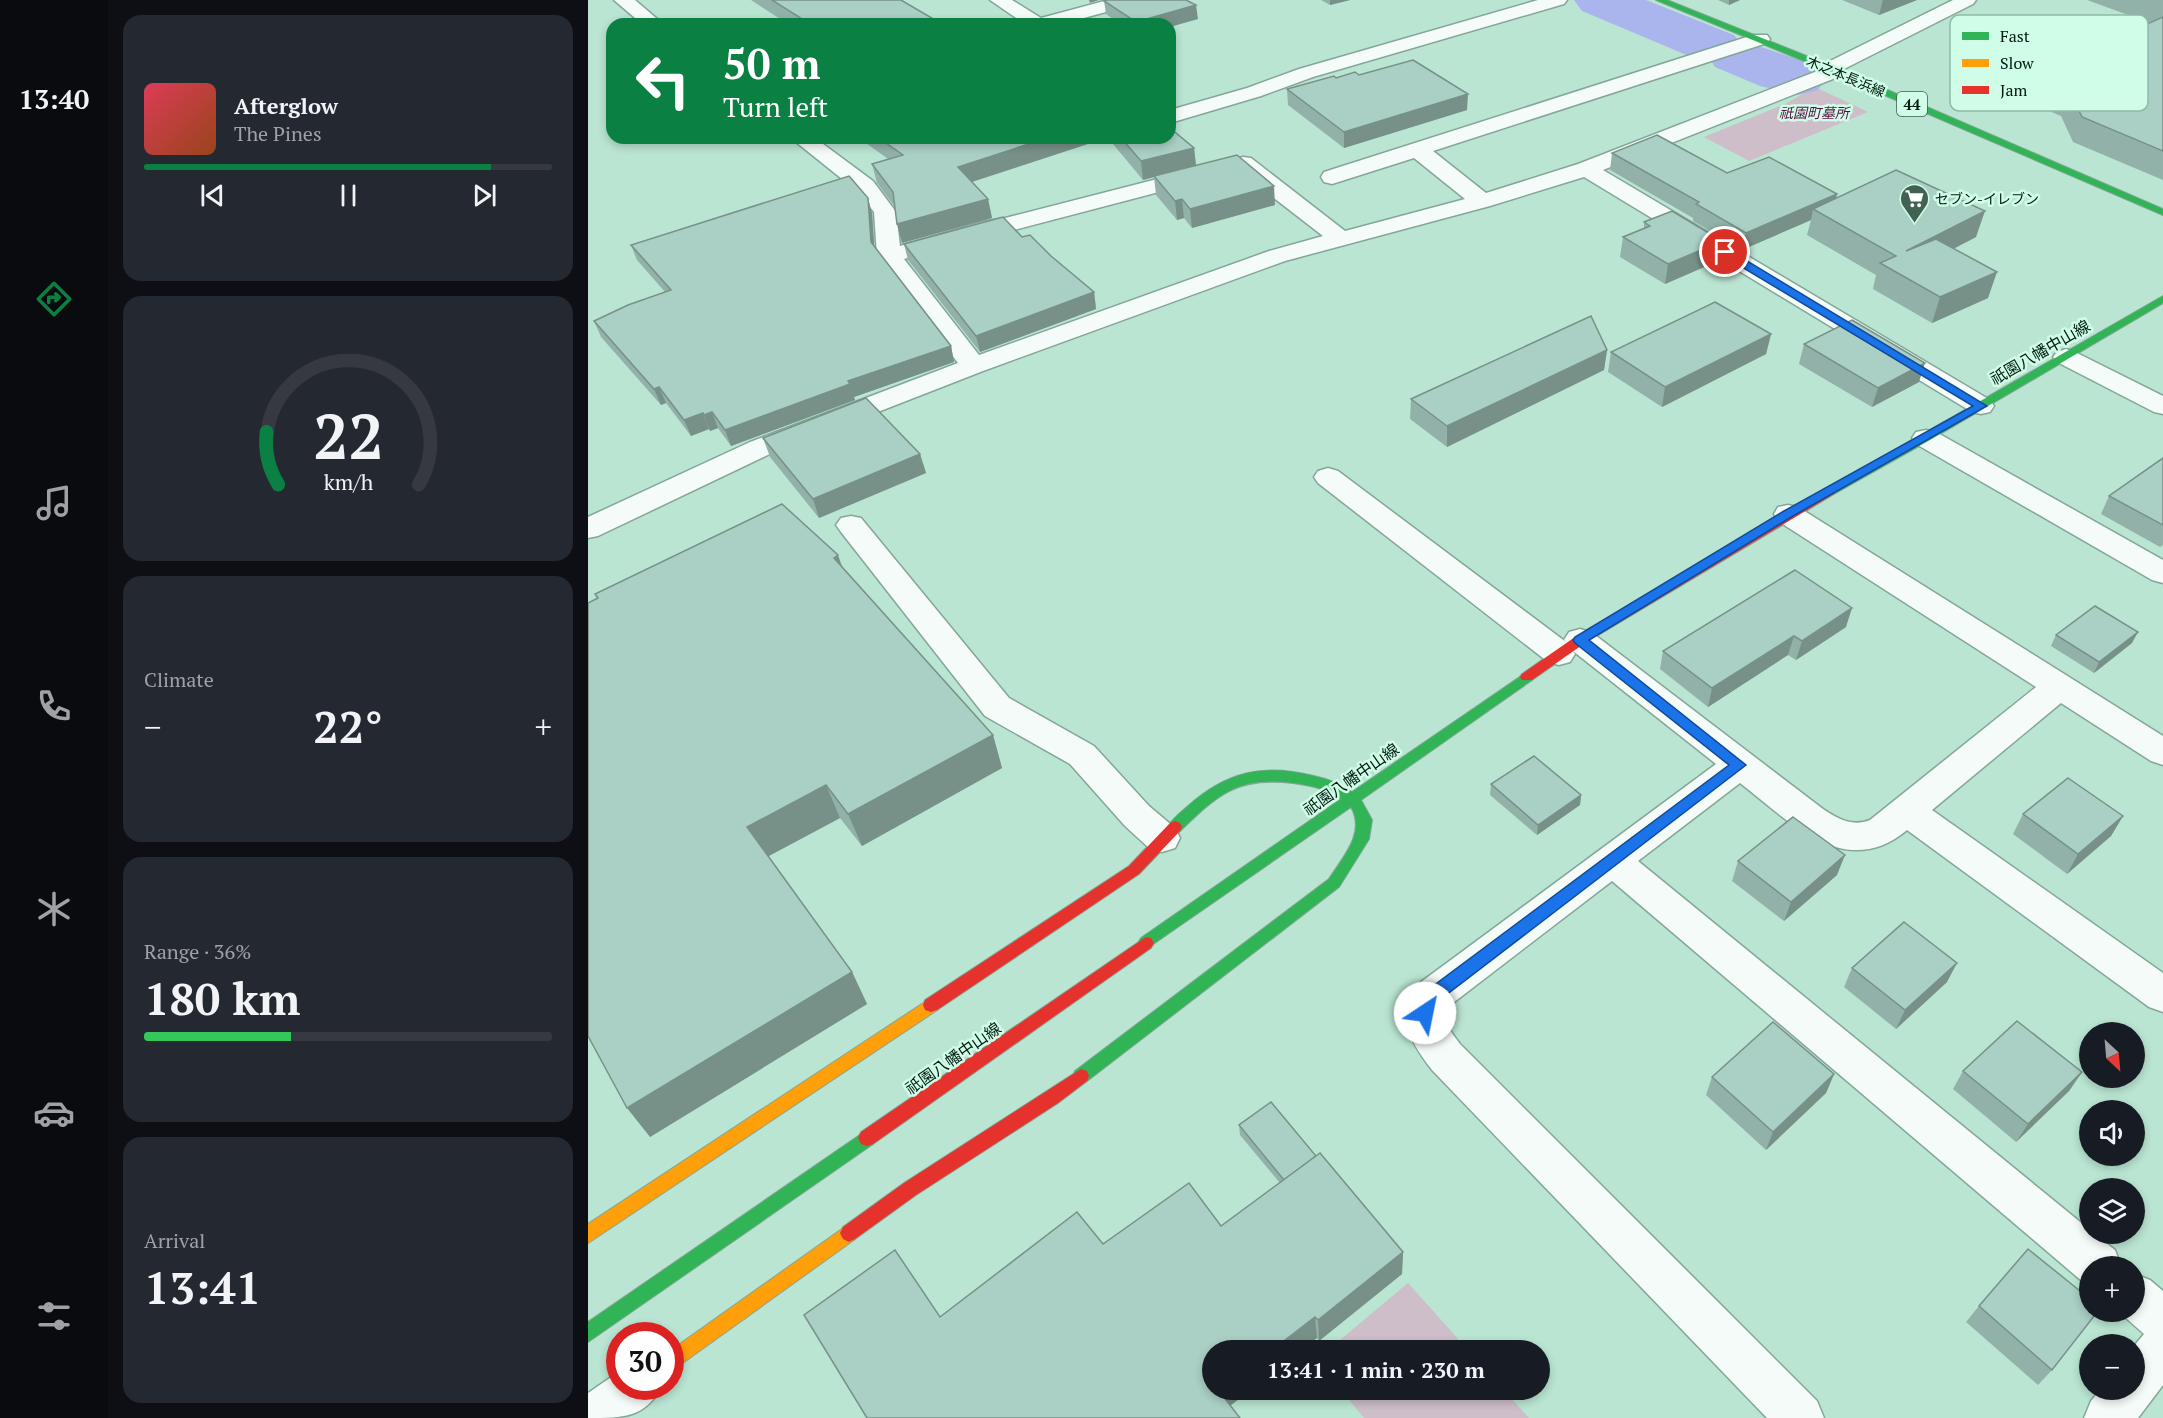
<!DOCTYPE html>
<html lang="en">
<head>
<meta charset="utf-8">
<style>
	:root { --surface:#171b24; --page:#242831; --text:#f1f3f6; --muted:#9ea1a6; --line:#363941; --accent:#0b8043 }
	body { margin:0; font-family:"PT Serif","Noto Sans JP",serif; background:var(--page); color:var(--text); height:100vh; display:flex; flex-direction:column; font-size:22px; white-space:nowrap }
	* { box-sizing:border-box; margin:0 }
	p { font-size:20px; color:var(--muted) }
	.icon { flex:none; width:33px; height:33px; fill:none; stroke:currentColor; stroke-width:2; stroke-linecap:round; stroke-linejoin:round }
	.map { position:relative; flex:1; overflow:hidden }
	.sheet { display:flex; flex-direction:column; gap:15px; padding:15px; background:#0d0f14; width:480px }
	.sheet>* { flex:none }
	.banner { position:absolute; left:18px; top:18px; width:570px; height:126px; border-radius:18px; box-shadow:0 3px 9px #0003; background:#0b8043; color:#fff; overflow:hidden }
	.needle { width:39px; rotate:154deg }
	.buttons { position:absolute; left:1491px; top:1022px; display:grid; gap:12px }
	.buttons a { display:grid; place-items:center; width:66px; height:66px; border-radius:50%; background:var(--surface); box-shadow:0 3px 9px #0003; font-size:30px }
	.speed { position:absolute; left:18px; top:1322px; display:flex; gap:12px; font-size:30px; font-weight:700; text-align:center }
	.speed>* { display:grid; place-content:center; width:78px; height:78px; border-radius:50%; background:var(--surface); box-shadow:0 3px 9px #0003; line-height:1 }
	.speed .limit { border:9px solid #d22; background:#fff; color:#111 }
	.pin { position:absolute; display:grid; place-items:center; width:51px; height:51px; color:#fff; margin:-26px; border:3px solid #fff; border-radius:50%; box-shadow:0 2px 6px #0007 }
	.me { position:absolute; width:66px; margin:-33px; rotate:34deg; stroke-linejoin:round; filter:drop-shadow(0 0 4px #0008) }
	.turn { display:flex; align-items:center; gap:21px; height:126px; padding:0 18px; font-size:27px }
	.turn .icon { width:78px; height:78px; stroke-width:2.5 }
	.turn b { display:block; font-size:42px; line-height:51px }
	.big { font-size:45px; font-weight:600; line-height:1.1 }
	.sheet .tile { flex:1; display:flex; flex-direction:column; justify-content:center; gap:9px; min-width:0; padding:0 21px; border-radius:18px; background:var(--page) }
	.sheet .dial { align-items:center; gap:0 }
	.dial svg { height:156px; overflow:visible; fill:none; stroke:var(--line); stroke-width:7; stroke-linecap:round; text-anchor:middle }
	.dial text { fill:var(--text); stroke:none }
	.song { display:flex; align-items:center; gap:18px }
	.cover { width:72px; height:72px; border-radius:9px; background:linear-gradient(135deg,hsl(350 70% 55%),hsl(20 70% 35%)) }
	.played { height:6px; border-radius:3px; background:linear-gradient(90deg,var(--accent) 85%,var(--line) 85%) }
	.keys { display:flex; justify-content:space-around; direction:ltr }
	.heat { display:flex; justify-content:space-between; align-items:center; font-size:33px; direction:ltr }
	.charge { height:9px; border-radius:4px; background:linear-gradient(90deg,#34c759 36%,var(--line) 0) }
	.trip { position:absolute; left:614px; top:1340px; width:348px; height:60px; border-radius:30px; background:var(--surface); box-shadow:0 3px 9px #0003; font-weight:600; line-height:60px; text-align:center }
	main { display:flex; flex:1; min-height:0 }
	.tab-bar { display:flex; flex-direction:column; width:108px; justify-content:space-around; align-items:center; background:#090b0e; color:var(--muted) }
	.tab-bar .icon { width:42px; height:42px }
	.tab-bar .on { color:var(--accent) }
	.tab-bar b { font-size:27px; color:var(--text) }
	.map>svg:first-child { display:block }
</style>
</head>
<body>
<main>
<nav class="tab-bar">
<b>13:40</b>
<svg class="icon on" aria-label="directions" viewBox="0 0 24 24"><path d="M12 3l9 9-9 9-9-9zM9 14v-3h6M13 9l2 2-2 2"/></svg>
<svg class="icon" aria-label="music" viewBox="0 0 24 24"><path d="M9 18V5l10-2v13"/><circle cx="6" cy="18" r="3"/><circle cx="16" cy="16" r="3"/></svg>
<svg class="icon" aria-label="phone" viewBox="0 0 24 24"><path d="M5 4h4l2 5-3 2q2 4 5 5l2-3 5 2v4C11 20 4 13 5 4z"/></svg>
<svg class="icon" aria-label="climate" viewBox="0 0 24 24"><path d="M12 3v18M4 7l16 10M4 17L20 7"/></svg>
<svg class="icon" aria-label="car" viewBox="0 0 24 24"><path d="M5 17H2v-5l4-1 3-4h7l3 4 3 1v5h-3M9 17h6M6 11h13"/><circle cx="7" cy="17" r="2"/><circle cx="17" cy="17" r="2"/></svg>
<svg class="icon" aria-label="filters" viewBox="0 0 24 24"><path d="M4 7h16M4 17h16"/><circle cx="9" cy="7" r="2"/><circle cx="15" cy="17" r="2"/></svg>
</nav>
<section class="sheet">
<div class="tile">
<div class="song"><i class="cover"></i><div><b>Afterglow</b><p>The Pines</p></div></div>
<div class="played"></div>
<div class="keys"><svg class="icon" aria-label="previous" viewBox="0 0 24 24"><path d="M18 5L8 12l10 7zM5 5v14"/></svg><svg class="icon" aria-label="pause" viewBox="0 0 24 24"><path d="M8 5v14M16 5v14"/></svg><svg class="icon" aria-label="next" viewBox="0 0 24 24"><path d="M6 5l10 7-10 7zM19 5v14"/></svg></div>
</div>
<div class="tile dial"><svg viewBox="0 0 100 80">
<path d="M14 69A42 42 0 1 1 86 69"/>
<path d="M14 69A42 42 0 0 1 8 42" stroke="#0b8043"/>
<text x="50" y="56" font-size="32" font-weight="700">22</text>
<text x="50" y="72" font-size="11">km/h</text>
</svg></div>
<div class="tile"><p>Climate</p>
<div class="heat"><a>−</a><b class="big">22°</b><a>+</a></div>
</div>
<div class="tile"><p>Range · 36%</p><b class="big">180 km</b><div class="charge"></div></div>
<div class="tile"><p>Arrival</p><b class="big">13:41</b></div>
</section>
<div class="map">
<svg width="1575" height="1418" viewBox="0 0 1575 1418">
	<rect width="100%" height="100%" fill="#bae5d2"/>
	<g fill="#cdbec9">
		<path d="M1227,87L1280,112L1161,161L1116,137L1197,104Z"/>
		<path d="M820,1283L880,1350H740Z"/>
		<path d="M752,1389H915L941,1418H776Z"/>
	</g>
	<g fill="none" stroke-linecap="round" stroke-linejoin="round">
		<path fill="#abb5ed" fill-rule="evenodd" d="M986,0H1058L1146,35L1149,39L1230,66L1238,78L1230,90L1210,95L1172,86L1127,67L1124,62L1108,59L994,11Z"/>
		<defs>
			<g id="street">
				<path d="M26,0H47L75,24H54Z"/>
				<path d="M402,0H424L453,18L520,0H550L547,4L474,24H437Z"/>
				<path d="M950,0H979L976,4L725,77L673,96L582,123V110L659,88L711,69Z"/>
				<path d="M1365,0H1388L1385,4L1256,69L1258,71L1255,75L1015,170L1402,400L1406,406L1402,412L1393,414L1384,412L996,177L902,206L697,261L395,371L182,454L10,536L0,538V517L162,442L370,363L289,256L286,212L269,191L203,138H227L285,181L308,212L312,246L394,222L417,218L655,157L663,158L757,231L877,199L826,158L744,184L736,182L733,177L736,172L1165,35H1179L1182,39L1179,43L845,151L898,193L990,164L1232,70L1234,65ZM651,171L735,236L681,251L391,355L316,259L404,234L426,230Z"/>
				<path d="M1478,349L1487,352L1575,396V414L1566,412L1469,362L1465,357L1469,352Z"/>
				<path d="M1338,430L1348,432L1575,560V583L1564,580L1328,444L1324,438L1328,432Z"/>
				<path d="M740,468L750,471L978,642L976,640L981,632L992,629L1003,632L1235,809C1250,819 1264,827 1282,820L1448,687L1190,521L1186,514L1190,507L1200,505L1210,507L1575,736V765L1563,761L1473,703L1344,810L1575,973V1012L1561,1007L1319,830C1257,882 1201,821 1152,783L1050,861L1502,1230V1233H1505L1527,1250L1533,1266H1502V1284L1495,1282L1024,881L861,1006C853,1021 863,1032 872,1044L1229,1401L1236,1418H1179L844,1070C819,1038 810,1018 833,982L1128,764L985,651L987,654L982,662L971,665L960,662L730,483L726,477L730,471Z"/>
				<path d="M263,516L273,518L421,698L506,746L561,806L587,828L592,838L587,848L574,852L561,848L537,826L482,764L397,716L253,532L248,525L253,518Z"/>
				<path d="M1546,1274L1562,1280L1575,1291V1385L1550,1418H1496L1503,1401L1513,1389H1546V1346L1556,1334L1530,1311H1546Z"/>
				<path d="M32,1371V1386H74C57,1418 36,1418 0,1418V1393Z"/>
			</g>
			<g id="fast">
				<path d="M1068,0H1079L1251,69L1575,209V215L1245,73Z"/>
				<path d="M1575,296V303L1342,440L1246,494H1238L1236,491Z"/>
				<path d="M939,672L946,677L944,680L773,800L784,820L781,839L751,887L499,1081L493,1083L487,1081L485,1076L487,1071L741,879C755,857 778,833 763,807L558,949L553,948L550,943L553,938L753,799C740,789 721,785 705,783C650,776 630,794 592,831H582L580,827C584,819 592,813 599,807C638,772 675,763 726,776C739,779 753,783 764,792Z"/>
				<path d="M279,1130L285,1132L288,1138L285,1144L0,1342V1322Z"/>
			</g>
			<g id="slow">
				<path d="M343,998L349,1000L351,1005L349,1010L0,1243V1224Z"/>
				<path d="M261,1224L267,1227L270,1233L267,1239L82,1372V1351Z"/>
			</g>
			<g id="jam">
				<path d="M1242,487L1246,488L1248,491L1246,494L997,643L944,680H934L932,677L934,674L987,637Z"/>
				<path d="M587,821L592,823L594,827L592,831L551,874L349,1010L343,1012L337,1010L335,1005L337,1000L541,866L582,823Z"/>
				<path d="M558,937L563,938L566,943L563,948L285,1144L279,1146L273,1144L270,1138L273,1132Z"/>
				<path d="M493,1069L499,1071L501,1076L499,1081L470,1103L328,1195L267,1239L261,1242L255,1239L252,1233L255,1227L316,1183Z"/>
			</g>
		</defs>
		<use href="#street" stroke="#84a698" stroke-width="3"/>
		<use href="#fast" stroke="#84a698" stroke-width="2"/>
		<use href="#slow" stroke="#84a698" stroke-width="2"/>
		<use href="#jam" stroke="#84a698" stroke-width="2"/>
		<use href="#street" fill="#f5fbf8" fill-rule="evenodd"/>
		<use href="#fast" fill="#30b455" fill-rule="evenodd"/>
		<use href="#slow" fill="#ff9f0a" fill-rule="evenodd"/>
		<use href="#jam" fill="#e5322d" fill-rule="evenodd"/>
	</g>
	<g fill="#92b2a9">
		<path d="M163,0H313L354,24H200Z"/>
		<path d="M733,0H762L742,5Z"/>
		<path d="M1130,0H1152L1141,5Z"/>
		<path d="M1254,0H1329L1291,15Z"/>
		<path d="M1499,0H1575V180L1485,142L1473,116L1436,100L1443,76L1562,23Z"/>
		<path d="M516,1L610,19L582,24H532L518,14Z"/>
		<path d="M771,75L879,110L756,148L700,105L699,89L748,78Z"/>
		<path d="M271,138H518L384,182L400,199L404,218L314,243L307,207L289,183L284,164L300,159Z"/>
		<path d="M520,138H582L606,148L608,165L687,205L604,228L596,218L589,220L568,195L566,177L555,180Z"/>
		<path d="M1024,153L1139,173L1249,194L1248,199L1388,237L1366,248L1400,298L1344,323L1285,289L1288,275L1219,235L1223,220L1154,250L1105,221V218L1022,170Z"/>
		<path d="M284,213L286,246L363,346L366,362L266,397L267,400L143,446L130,428L122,431L121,429L103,436L78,403L73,405L13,337L6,321L77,292L49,260L43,245Z"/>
		<path d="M1056,222L1130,261L1077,284L1032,257L1035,237L1056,228Z"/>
		<path d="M434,237L463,256L506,292L508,309L392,352L320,260L316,244Z"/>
		<path d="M1183,334L1178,354L1074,407L1020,372L1023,352Z"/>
		<path d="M1216,344L1331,382L1284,407L1211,364Z"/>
		<path d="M1019,350L1016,370L859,447L822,419L823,399Z"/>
		<path d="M175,438L332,454L338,473L231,518L182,457Z"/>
		<path d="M1575,458V545L1572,547L1513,514L1521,496Z"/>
		<path d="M255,569L405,735L414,768L274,846L252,818L181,856L264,972L279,1004L62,1137L9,599L7,594Z"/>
		<path d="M1258,627L1208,660L1200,655L1120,707L1072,669L1075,651Z"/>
		<path d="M1468,635L1544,643L1506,673L1463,646Z"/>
		<path d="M903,784L993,795L992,805L949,835L902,795Z"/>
		<path d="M1435,814L1535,816L1523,836L1479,874L1425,834Z"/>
		<path d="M1150,861L1249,875L1196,921L1144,881Z"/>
		<path d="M1264,968L1359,982L1308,1029L1256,987Z"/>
		<path d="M1375,1071L1494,1072L1481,1091L1428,1142L1365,1089Z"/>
		<path d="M1246,1074L1238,1093L1178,1150L1118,1095L1124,1077Z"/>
		<path d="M651,1125L728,1156L815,1252L814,1274L731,1341L729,1338L624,1389H664L642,1406L352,1317L515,1244L633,1226L692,1183L652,1135Z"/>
		<path d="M1391,1306L1464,1370L1450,1385L1378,1322Z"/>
	</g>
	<g fill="#779189">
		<path d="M501,0H511L502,3Z"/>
		<path d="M742,0H762L742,5Z"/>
		<path d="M1141,0H1152L1141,5Z"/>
		<path d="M1295,0H1329L1291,15Z"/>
		<path d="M608,5L610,19L582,27V24H548V22Z"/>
		<path d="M880,94L879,110L756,148V132Z"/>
		<path d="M459,138H518L374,185L370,167Z"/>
		<path d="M606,148L608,166L555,180L553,161Z"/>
		<path d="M686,186L687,205L604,228L602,209Z"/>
		<path d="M1249,194L1245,211L1225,209L1223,220L1154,250L1158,233Z"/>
		<path d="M280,198L284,213L287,257L283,242Z"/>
		<path d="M400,199L404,218L314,243L309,224Z"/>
		<path d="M594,199L596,218L589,220L587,201Z"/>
		<path d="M1397,211L1388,237L1314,276L1318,251Z"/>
		<path d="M1134,241L1130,261L1077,284L1080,264Z"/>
		<path d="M1409,272L1400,298L1344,323L1352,297Z"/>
		<path d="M506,292L508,309L392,352L388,336Z"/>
		<path d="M1183,334L1178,354L1074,407L1077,387Z"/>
		<path d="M363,346L366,362L266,397L267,400L143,446L137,430L260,381Z"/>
		<path d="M1019,350L1016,370L859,447V426Z"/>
		<path d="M1337,363L1331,382L1284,407L1290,388Z"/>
		<path d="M71,387L78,403L73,405L66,389Z"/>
		<path d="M124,412L130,428L122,431L116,415Z"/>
		<path d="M115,413L121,429L103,436L96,420Z"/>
		<path d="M332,454L338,473L231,518L225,499Z"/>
		<path d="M250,555L262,589L246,558Z"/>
		<path d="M1264,608L1258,627L1208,660L1214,641Z"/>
		<path d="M1550,632L1544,643L1506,673L1511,662Z"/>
		<path d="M1206,636L1200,655L1120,707L1124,688Z"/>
		<path d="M405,735L414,768L274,846L260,814Z"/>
		<path d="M238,785L252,818L175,859L159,827Z"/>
		<path d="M993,795L992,805L949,835L950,825Z"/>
		<path d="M1535,816L1523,836L1479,874L1490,854Z"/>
		<path d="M1257,855L1249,875L1196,921L1203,902Z"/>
		<path d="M1369,963L1359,982L1308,1029L1317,1010Z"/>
		<path d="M264,972L279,1004L62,1137L39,1108Z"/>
		<path d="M1494,1072L1481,1091L1428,1142L1440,1124Z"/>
		<path d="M1246,1074L1238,1093L1178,1150L1185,1132Z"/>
		<path d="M815,1252L814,1274L731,1341L730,1320Z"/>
		<path d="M727,1317L729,1338L713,1350H684Z"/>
		<path d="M634,1389H664L635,1411L631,1391Z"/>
	</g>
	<g fill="#aacfc4" stroke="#779189" stroke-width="1.5">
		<path d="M184,0H313L354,24H222Z"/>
		<path d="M519,0H598L608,5L548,22L516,1Z"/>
		<path d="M1575,17V151L1494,117L1482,92L1443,76Z"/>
		<path d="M825,60L880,94L756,132L699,89L746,76L748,78L767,72L771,75Z"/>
		<path d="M582,128L606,148L553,161L533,138H582Z"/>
		<path d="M1069,135L1139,173L1181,157L1249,194L1158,233L1108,204L1111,202L1024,153Z"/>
		<path d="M291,138H459L370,167L400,199L309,224L305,192L284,164L315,155Z"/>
		<path d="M649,155L686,186L602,209L594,199L587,201L566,176Z"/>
		<path d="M1308,170L1397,211L1318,251L1348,239L1409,272L1352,297L1292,263L1308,256L1225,209Z"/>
		<path d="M261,176L280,198L283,242L363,346L260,381L262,384L137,430L124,412L116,415L115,413L96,420L71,387L66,389L6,321L40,305L83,290L43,245Z"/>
		<path d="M1084,211L1134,241L1080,264L1035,237L1062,226L1056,222Z"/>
		<path d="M415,217L434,237L442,235L463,256L506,292L388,336L316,244Z"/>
		<path d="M1127,302L1183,334L1077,387L1023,352Z"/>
		<path d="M1003,316L1019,350L859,426L823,399Z"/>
		<path d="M1264,320L1337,363L1290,388L1216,344Z"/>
		<path d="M278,398L332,454L225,499L175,438Z"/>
		<path d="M1575,458V525L1521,496Z"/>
		<path d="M194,504L250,555L246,558L405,735L260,814L238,785L159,827L264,972L39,1108L0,1036V603L10,598L7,594Z"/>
		<path d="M1207,570L1264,608L1214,641L1206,636L1124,688L1075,651Z"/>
		<path d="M1507,606L1550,632L1511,662L1468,635Z"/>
		<path d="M946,756L993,795L950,825L903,784Z"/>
		<path d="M1480,778L1535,816L1490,854L1435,814Z"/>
		<path d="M1205,817L1257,855L1203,902L1150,861Z"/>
		<path d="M1316,922L1369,963L1317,1010L1264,968Z"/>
		<path d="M1429,1021L1494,1072L1440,1124L1375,1071Z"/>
		<path d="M1185,1022L1246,1074L1185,1132L1124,1077Z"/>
		<path d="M683,1102L728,1156L696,1180L651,1125Z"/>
		<path d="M732,1153L815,1252L730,1320L727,1317L684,1350H624V1389H634L631,1391L652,1418H279L216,1315L307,1250L352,1317L489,1212L515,1244L601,1183L633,1226Z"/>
		<path d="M1440,1249L1502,1299V1311H1510L1464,1370L1391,1306Z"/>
	</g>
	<path fill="#1a73e8" stroke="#114b97" stroke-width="1.5" d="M1134,250H1141L1399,406L1205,516L1001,640L1158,765L853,999L843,1018L837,1020L831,1018C826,1007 835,998 841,989L1141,765L987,643L985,640L987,637L1196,511L1385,406L1134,255Z"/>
	<defs>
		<symbol id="supermarket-pin" viewBox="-11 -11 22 30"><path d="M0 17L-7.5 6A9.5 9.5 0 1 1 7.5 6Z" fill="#416153" stroke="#cffde8"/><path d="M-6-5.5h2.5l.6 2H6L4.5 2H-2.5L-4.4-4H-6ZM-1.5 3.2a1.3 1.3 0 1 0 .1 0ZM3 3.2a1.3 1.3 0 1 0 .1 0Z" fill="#fff"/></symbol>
	</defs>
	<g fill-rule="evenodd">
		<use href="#supermarket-pin" x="1310" y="182" width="33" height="45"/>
	</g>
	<g text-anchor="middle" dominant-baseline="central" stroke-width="5" stroke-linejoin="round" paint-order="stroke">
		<g font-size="14" fill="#001a0e" stroke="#cffde8">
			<text transform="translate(1258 76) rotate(23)">木之本長浜線</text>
		</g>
		<g font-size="14" font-style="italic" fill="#5a0a40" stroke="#cffde8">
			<text x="1226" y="112">祇園町墓所</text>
		</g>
		<g font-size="14" fill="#001a0e" stroke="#cffde8" text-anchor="start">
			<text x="1347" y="198">セブン-イレブン</text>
		</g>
		<rect fill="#cffde8" stroke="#3e5e4f" stroke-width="1.5" x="1309" y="92" width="30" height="24" rx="4.5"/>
		<g font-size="15" font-weight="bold" fill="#001a0e">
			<text x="1324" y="104">44</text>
		</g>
		<g font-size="16" fill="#001a0e" stroke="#cffde8">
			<text transform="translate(1452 352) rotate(-30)">祇園八幡中山線</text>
			<text transform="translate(763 779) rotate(-35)">祇園八幡中山線</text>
			<text transform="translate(365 1058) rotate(-35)">祇園八幡中山線</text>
		</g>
	</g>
	<rect x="1362" y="15" width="198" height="96" rx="9" fill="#cffde8" stroke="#91b9a7" stroke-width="1.5"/>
	<rect x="1374" y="32" width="27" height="8" fill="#30b455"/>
	<rect x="1374" y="59" width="27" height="8" fill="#ff9f0a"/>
	<rect x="1374" y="86" width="27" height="8" fill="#e5322d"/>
	<g font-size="16" fill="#001a0e">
		<text x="1412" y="42">Fast</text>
		<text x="1412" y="69">Slow</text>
		<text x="1412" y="96">Jam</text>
	</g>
</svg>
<div class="buttons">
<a><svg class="needle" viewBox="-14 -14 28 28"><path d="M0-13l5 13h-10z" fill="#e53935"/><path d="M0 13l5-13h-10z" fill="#9ea1a6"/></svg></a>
<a><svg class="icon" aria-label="sound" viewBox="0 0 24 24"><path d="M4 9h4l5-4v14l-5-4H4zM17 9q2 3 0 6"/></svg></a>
<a><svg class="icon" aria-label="layers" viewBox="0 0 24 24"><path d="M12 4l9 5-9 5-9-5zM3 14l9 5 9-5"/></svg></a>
<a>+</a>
<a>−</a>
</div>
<div class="speed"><div class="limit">30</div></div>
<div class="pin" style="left:1137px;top:252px;background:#d93025"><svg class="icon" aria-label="arrive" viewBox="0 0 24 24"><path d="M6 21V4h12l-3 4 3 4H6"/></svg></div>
<svg class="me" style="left:837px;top:1013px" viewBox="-20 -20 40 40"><circle r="19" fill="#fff"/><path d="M0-13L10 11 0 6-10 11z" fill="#1a73e8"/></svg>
<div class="trip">13:41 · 1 min · 230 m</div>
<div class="banner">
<div class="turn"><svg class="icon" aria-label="left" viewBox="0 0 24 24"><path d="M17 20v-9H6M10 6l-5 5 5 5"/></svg><div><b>50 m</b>Turn left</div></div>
</div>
</div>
</main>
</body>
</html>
